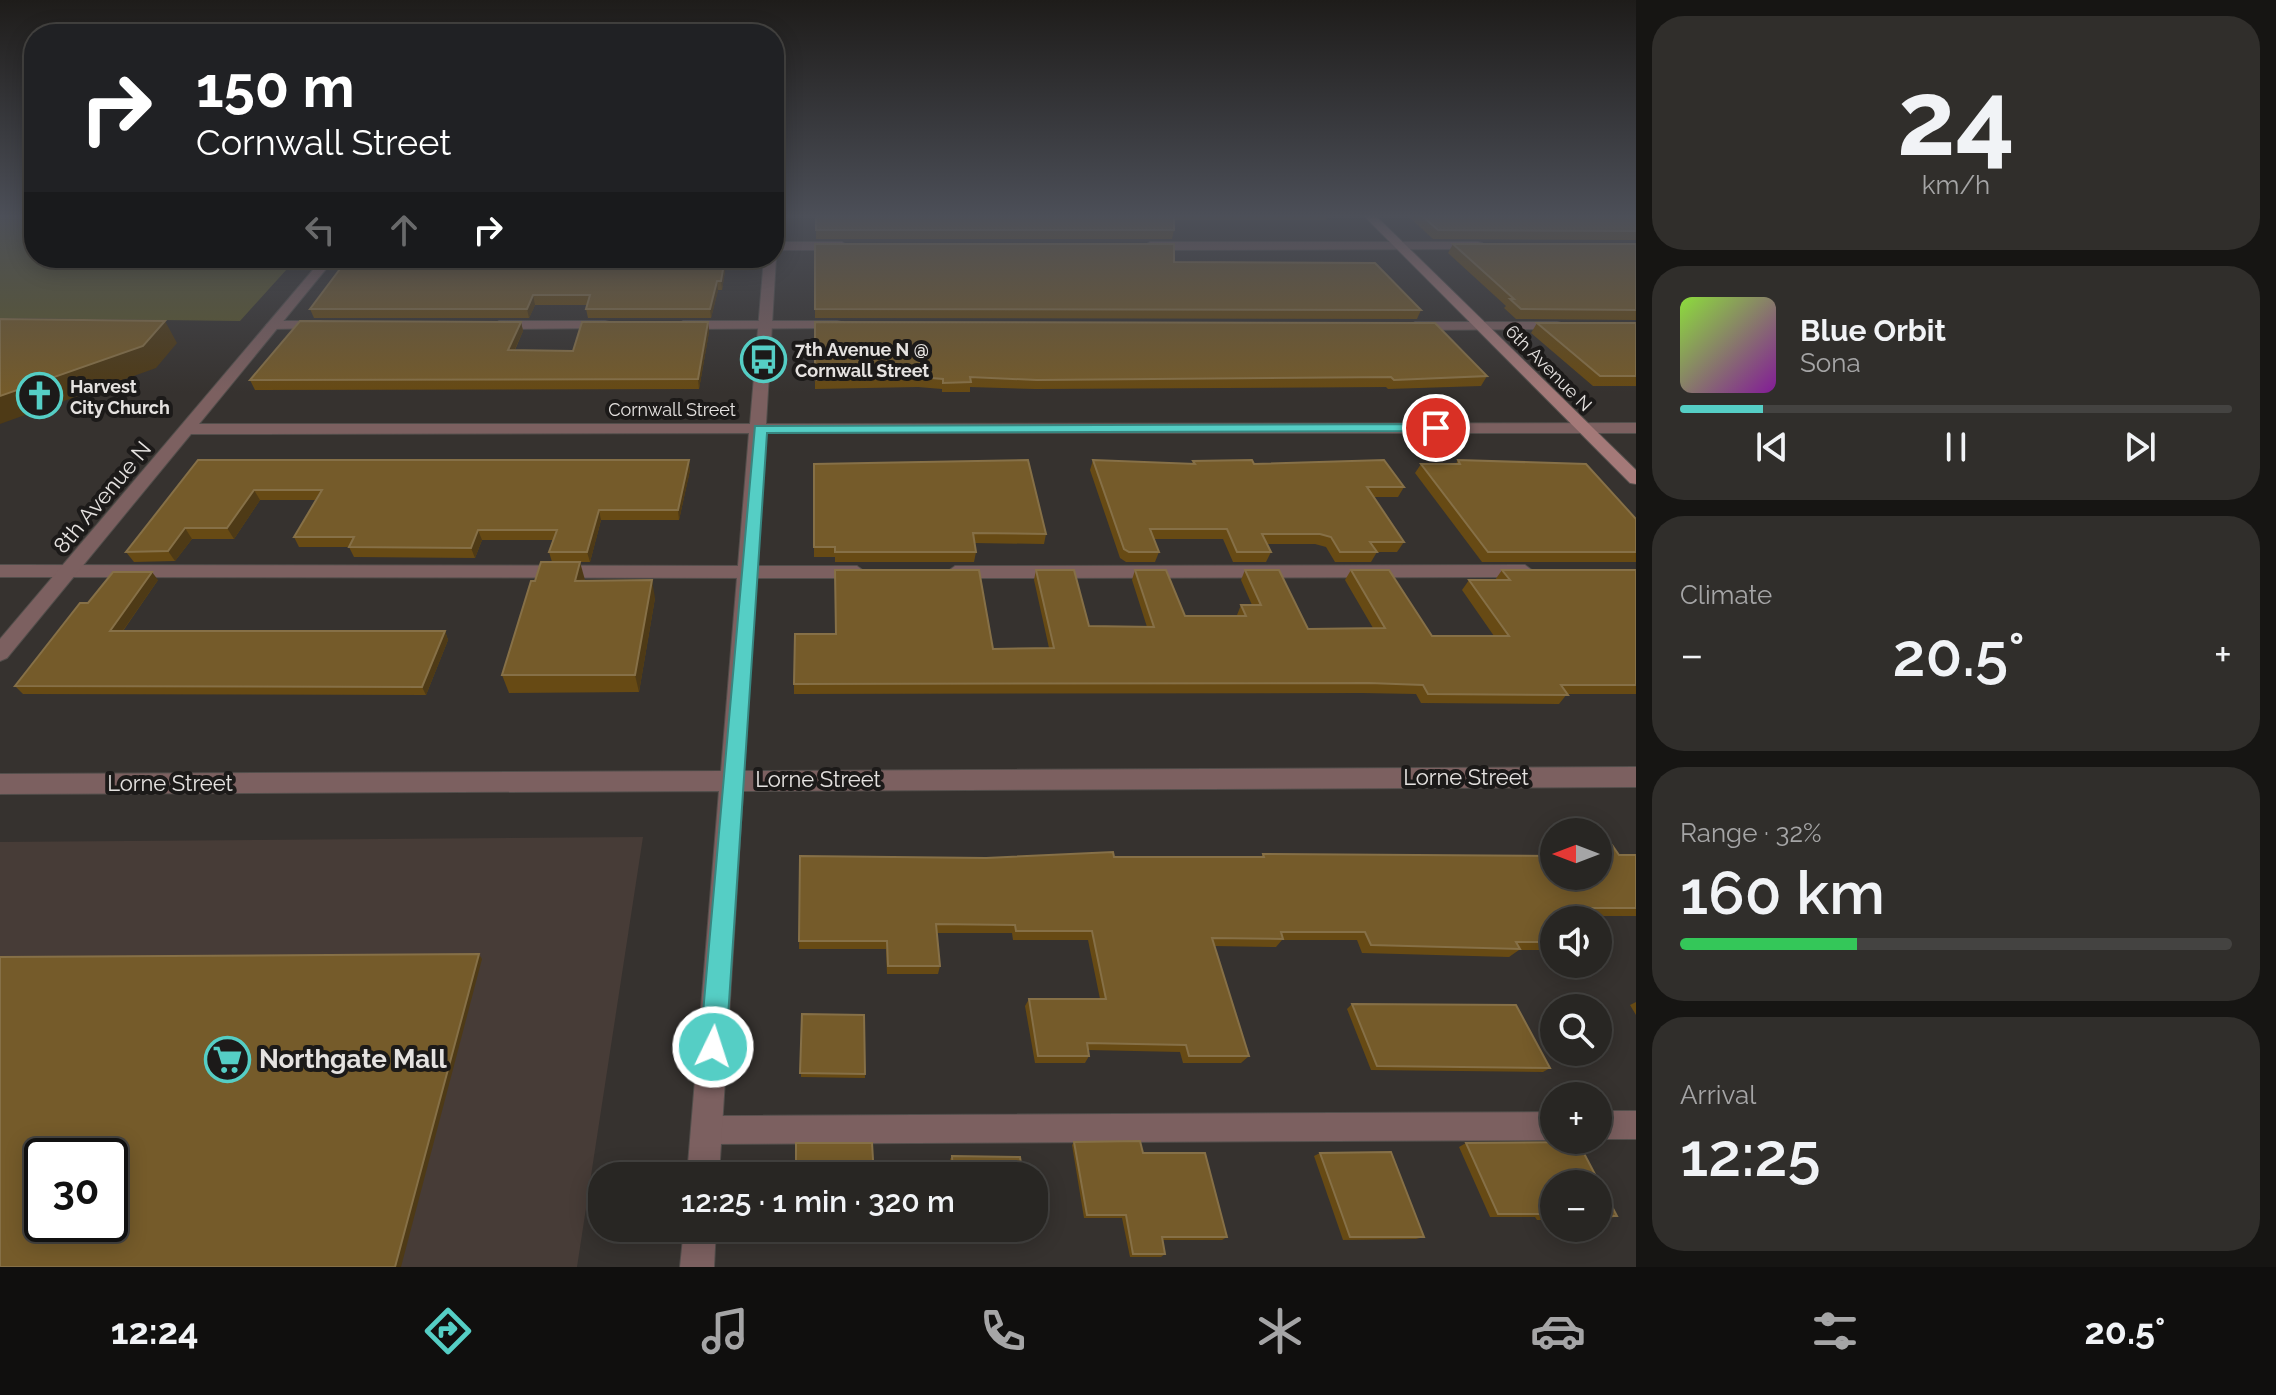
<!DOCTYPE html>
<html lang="en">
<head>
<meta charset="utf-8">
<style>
	:root { --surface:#282623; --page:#302e2b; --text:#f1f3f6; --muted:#a5a5a6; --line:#444341; --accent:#55cec5 }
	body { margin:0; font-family:Raleway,sans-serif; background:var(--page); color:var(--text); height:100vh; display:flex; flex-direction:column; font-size:30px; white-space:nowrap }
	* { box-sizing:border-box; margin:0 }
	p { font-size:26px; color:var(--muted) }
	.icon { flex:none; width:44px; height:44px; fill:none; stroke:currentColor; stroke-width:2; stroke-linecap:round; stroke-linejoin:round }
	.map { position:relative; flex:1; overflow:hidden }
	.panel { display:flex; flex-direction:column; gap:16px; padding:16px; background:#161513; width:640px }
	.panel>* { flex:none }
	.top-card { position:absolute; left:24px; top:24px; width:760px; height:244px; border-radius:32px; box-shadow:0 4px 20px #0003,0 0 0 2px var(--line); background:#202124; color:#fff; overflow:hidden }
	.needle { width:52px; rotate:270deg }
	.fabs { position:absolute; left:1540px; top:818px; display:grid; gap:16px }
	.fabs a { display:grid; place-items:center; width:72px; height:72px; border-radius:50%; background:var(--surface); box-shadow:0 4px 20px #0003,0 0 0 2px var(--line); font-size:40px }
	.speed { position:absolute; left:24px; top:1138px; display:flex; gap:16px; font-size:40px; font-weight:700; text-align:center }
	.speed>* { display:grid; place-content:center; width:104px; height:104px; border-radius:50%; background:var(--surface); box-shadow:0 4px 20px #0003,0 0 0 2px var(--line); line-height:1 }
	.speed .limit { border:4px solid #111; border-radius:12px; background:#fff; color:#111 }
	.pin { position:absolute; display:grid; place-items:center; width:68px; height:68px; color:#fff; margin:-34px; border:4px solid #fff; border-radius:50%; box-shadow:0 2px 8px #0007 }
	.me { position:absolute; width:88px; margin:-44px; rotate:4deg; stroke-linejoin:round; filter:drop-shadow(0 0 6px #0008) }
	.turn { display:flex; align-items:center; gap:28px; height:168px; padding:0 40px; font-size:36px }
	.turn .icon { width:104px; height:104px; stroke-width:2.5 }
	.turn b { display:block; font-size:56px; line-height:68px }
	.lanes { display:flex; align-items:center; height:76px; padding:0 40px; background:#0003; justify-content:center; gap:40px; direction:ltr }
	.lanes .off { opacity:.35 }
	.big { font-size:60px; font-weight:600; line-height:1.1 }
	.panel .card { flex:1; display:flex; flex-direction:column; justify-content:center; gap:12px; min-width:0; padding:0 28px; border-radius:32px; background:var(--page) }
	.panel .dial { align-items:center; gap:0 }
	.dial b { font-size:104px; line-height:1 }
	.song { display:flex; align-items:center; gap:24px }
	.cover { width:96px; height:96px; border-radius:12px; background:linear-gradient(135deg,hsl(90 70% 55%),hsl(290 70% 35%)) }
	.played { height:8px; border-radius:4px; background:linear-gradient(90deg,var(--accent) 15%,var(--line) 15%) }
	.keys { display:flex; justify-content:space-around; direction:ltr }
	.heat { display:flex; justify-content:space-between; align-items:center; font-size:44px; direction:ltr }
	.charge { height:12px; border-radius:6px; background:linear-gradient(90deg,#34c759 32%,var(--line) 0) }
	.trip { position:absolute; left:588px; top:1162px; width:460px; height:80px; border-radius:32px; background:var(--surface); box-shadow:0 4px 20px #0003,0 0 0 2px var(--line); font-weight:600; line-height:80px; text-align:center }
	.tabs { display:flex; height:128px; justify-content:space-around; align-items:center; background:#100f0e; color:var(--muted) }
	.tabs .icon { width:56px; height:56px }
	.tabs .current { color:var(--accent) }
	.tabs b { font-size:36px; color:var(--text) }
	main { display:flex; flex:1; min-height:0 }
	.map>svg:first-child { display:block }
</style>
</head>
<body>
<main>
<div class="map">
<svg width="1636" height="1267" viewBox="0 0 1636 1267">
	<rect width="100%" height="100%" fill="#36322f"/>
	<path fill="#473c37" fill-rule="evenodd" d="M643,837L577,1267H0V842ZM42,1156H110V1224H42Z"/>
	<path fill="#5c582c" d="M0,215H34V258H297L240,321L0,318Z"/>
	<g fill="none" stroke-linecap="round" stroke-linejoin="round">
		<defs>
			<g id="lane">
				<path d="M321,321L327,325L325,328L272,329L266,325L272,321Z"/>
				<path d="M605,321L609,322V328L499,329L493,325L499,321Z"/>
				<path d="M837,321L841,322V328L683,329L677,325L683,321Z"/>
				<path d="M1557,322L1561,323V329L1415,330L1409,326L1415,322Z"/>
				<path d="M0,565L857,566L865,572L857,578L0,577Z"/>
				<path d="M1525,565L1533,571L1525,577L955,578L947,572L955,566Z"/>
				<rect x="1598" y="1111" width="38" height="28"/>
				<path d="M1554,1112V1140L707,1144L697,1140L693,1130L697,1120L707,1116Z"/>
			</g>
			<g id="street">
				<path d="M774,242H842L848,246L842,250H774Z"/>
				<path d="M1478,242L1482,243V249L1150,250L1144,246L1150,242Z"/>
				<path d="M774,255L776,258L766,424L1636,423V433H765L744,771L1636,767V787L743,791L719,1176H687L719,791L0,794V774L721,771L749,433L191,434L7,658L0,661V639L323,258H335L199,424H750L764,258H774Z"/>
				<path d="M684,1228H716L714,1267H680Z"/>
			</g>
			<path id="secondary" d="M1363,215H1375L1636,470V484L1630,483Z"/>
		</defs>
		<use href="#lane" stroke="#524e4b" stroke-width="2"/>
		<use href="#street" stroke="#524e4b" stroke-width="2"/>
		<use href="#secondary" stroke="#524e4b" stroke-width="2"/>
		<use href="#lane" fill="#7c6060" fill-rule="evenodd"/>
		<use href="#street" fill="#7c6060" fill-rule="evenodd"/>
		<use href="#secondary" fill="#a47978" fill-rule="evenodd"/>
	</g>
	<g fill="#674a14">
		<path d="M816,215H1327L1326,220H1174V230L1172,239H816Z"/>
		<path d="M1407,215H1636V240L1433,239Z"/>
		<path d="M815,244L1174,262L1421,310L1417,319L815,318Z"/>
		<path d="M1453,244H1636V320L1516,319L1504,308L1506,306L1448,253Z"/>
		<path d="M352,258H727L722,290H718L711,318H588L586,309L588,305H535L529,318H314L310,309Z"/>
		<path d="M521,322L523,331L515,350L573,351L708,322L709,332L699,389L255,390L250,380Z"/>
		<path d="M815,322L1487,376L1481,386L1388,389L1386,387L1035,389L970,387V392H942V389L918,387L815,389Z"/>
		<path d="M1537,323H1636V386H1593L1531,333Z"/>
		<path d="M198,460L690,470L679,520H601L590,562H552L549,552L553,540H482L475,558L354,557L349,547H299L294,537L316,500H260L234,539H192L175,561L134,562L126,552Z"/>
		<path d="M1093,460L1192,464L1193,461L1254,464L1404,487L1398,497H1373L1404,542L1397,552H1377L1371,562H1335L1326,547L1315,544H1267L1271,552L1266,562H1233L1223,539H1154L1159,552L1155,562H1126L1120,558L1090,470Z"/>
		<path d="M1458,460L1636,519V562H1482L1415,473L1421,464H1456Z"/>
		<path d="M814,464L1046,534L1044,544L974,543L976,552L974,562H835V557H814Z"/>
		<path d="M1036,570L1089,626L1147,627L1132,580L1135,570L1185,616H1237V615L1241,605H1252L1241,580L1245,570L1308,629L1373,628L1345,580L1351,570L1432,636H1494L1462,590L1469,580H1495L1502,570H1636V694H1567L1559,704L1421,703L1416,694L1362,693L794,694V684L993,649L1049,648L1034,580Z"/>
		<path d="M158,580L123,631H445L448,640L426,695L23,694L15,686L88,603Z"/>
		<path d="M585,581L655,598L639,692L509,693L502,675Z"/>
		<path d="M1554,851V876L1619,855H1636V916H1586L1554,920V950H1519L1509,957L1362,953L1357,940H1282L1276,947L1214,946L1249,1056L1241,1063H1183L1180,1052L1088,1050L1089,1056L1085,1063H1035L1025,1006L1029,999H1100L1088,940H1013L1012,933H937L940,966L938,974H887L886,949H799L800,856L986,858L1261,857L1263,854L1552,856L1551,853Z"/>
		<path d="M1636,1002V1015L1630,1005Z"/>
		<path d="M1352,1004L1550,1068L1543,1072L1371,1070L1347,1009Z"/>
		<path d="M802,1014L865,1074V1078L801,1077Z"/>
		<path d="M1074,1142L1143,1153L1227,1237L1222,1240H1162L1165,1254L1161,1257H1130L1122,1218H1084L1072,1145Z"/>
		<path d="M1578,1142L1617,1216L1608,1219H1598V1184H1554V1220H1537L1535,1217H1490L1459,1147L1466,1143Z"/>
		<path d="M1320,1153L1424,1237L1416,1239L1343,1240L1314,1156Z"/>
		<path d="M952,1156L1023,1176H951L950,1159Z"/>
		<path d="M955,1228H1029L1030,1234L1027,1237H956Z"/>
	</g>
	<g fill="#4e3a16">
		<path d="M725,258H727L722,290L721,281Z"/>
		<path d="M717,281L718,290L711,318L710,309Z"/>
		<path d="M533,295L535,305L529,318L527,309Z"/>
		<path d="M165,321L177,343L156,368L0,424V396Z"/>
		<path d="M521,322L523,331L510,360L508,350Z"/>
		<path d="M708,322L709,332L699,389L698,379Z"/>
		<path d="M689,460L690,470L679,520L678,510Z"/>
		<path d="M254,490L260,500L234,539L227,528Z"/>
		<path d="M599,510L601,520L590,562L587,552Z"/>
		<path d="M185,528L192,539L175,561L168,551Z"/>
		<path d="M478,530L482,540L475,558L471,548Z"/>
		<path d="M580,562L585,580L575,581Z"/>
		<path d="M152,572L158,580L117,639L110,631Z"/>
		<path d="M652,580L655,598L639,692L635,675Z"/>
		<path d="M445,631L448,640L426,695L422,687Z"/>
		<path d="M479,954L482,959L401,1267H395Z"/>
	</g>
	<g fill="#755b2a" stroke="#867047" stroke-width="2" fill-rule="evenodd">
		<rect x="816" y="215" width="358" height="15"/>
		<path d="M1421,215H1636V231L1438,230Z"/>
		<path d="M815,244H1174V262L1375,263L1421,310L815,309Z"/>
		<path d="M1453,244H1636V310L1521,309L1510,299H1514Z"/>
		<path d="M352,258H725L721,281H717L710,309H586L590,295H533L527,309H310L346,261H350Z"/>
		<path d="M0,319L165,321L143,346L0,396Z"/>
		<path d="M300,321L521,322L508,350L573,351L582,322H708L698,379L250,380Z"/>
		<path d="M815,322L1435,323L1487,376L1394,380L1391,377L1037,380L970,377L971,382L943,383V379L919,377L815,380Z"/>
		<path d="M1537,323H1636V376H1600Z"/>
		<path d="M198,460H689L678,510H599L587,552H549L557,530H478L471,548L349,547L354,537H294L322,490H254L227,528H185L168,551L126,552Z"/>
		<path d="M1028,460L1046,534L973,533L976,552H835V547H814V464Z"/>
		<path d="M1093,460L1195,464L1193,461L1252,460L1254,464L1384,460L1404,487H1367L1404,542H1370L1377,552H1340L1331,537L1320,534H1262L1271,552H1237L1227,529H1150L1159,552H1129L1124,549Z"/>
		<path d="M1458,460L1586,464L1636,519V552H1488L1421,464H1460Z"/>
		<path d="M541,562H580L575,581L652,580L635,675H502L531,581H535Z"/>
		<path d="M835,570H979L993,649L1054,648L1036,570H1074L1089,626L1154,627L1135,570H1166L1185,616H1246L1241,605H1261L1245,570H1279L1308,629L1385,628L1351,570H1389L1432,636H1509L1469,580H1510L1502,570H1636V685H1561L1568,695L1428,694L1423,685L1369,683L794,684L795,634H836Z"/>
		<path d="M113,572H152L110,631H445L422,687L15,686L80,603H88Z"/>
		<path d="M1598,845H1612L1619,855H1636V908H1581L1588,920H1554V942H1516L1520,949L1371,945L1365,932H1281L1283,939L1212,938L1249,1056H1189L1186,1045L1087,1043L1089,1056H1038L1029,999H1106L1092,931H1016L1015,925L936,924L940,966H888L887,941H799L800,856L986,858L1113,852L1114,857H1264L1263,854L1554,856V876H1598Z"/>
		<path d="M479,954L395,1267H0V957ZM42,1156H110V1224H42Z"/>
		<path d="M1352,1004L1516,1005L1550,1068L1377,1066Z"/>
		<path d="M802,1014L864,1015L865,1074L800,1073Z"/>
		<path d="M1140,1141L1143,1153H1205L1227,1237H1162L1165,1254H1133L1126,1215H1087L1074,1142Z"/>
		<path d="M1578,1142L1617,1216H1598V1184H1554V1217H1545L1544,1214H1498L1466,1143Z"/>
		<path d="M796,1143H872L874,1176H796Z"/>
		<path d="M1391,1152L1424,1237H1350L1320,1153Z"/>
		<path d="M952,1156L1020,1157L1023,1176H953Z"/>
		<path d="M957,1228H1029L1030,1234H958Z"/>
	</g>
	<linearGradient id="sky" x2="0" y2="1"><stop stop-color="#1e1c1a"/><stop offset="0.55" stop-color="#4c4f58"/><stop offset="1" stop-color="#4c4f58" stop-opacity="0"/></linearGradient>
	<rect width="1636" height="393" fill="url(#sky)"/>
	<path fill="#55cec5" stroke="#378680" stroke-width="2" d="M1436,424L1443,428L1441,431L767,433L726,1047L722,1056L713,1060L703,1056L700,1047L755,426Z"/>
	<defs>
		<symbol id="bus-ring" viewBox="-11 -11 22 22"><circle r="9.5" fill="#1c1a19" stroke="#55cec5" stroke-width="1.5"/><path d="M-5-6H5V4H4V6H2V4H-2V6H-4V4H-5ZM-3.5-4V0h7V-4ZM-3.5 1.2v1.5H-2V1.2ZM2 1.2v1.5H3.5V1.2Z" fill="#55cec5"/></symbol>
		<symbol id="church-ring" viewBox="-11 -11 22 22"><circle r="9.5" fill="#1c1a19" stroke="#55cec5" stroke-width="1.5"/><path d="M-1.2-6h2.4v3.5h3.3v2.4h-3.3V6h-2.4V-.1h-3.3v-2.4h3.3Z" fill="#55cec5"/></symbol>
		<symbol id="supermarket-ring" viewBox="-11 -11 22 22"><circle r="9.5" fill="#1c1a19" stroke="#55cec5" stroke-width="1.5"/><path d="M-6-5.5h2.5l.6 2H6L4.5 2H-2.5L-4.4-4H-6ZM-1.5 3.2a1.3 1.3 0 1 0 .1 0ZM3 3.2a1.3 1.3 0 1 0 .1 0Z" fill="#55cec5"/></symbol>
	</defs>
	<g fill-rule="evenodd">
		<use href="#bus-ring" x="738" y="334" width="51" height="51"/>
		<use href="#church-ring" x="14" y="370" width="51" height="51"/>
		<use href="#supermarket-ring" x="202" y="1034" width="51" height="51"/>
	</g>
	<g text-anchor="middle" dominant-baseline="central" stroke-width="8" stroke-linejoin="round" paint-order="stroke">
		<g font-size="18" font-weight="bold" fill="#e5e2e0" stroke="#1c1a19" text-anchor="start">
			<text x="795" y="349">7th Avenue N @<tspan x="795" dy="21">Cornwall Street</tspan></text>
			<text x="70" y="386">Harvest<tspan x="70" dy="21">City Church</tspan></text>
		</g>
		<g font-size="18" fill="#e5e2e0" stroke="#1c1a19">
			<text transform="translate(1549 368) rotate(45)">6th Avenue N</text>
			<text x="672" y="409">Cornwall Street</text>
		</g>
		<g font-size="22" fill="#e5e2e0" stroke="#1c1a19">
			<text transform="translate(102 497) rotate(-50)">8th Avenue N</text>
			<text x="1466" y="777">Lorne Street</text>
			<text x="818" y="779">Lorne Street</text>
			<text x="170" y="783">Lorne Street</text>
		</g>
		<g font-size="26" font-weight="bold" fill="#e5e2e0" stroke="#1c1a19" text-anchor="start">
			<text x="259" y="1059">Northgate Mall</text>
		</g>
	</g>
</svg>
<div class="fabs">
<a><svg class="needle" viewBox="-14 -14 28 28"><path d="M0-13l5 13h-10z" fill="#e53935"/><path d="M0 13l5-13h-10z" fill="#a5a5a6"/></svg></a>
<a><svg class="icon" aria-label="sound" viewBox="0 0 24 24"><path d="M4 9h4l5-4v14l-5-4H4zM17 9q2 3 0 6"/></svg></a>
<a><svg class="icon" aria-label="search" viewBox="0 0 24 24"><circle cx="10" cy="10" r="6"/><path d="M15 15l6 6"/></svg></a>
<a>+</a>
<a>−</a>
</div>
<div class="speed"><div class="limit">30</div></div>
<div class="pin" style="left:1436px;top:428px;background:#d93025"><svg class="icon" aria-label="arrive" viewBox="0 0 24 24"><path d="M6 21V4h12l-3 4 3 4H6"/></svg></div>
<svg class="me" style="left:713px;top:1047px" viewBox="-20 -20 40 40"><circle r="17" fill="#55cec5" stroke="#fff" stroke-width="3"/><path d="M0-11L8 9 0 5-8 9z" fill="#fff"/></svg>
<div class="trip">12:25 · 1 min · 320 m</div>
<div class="top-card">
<div class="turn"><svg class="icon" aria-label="right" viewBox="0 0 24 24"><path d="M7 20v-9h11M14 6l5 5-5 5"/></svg><div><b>150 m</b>Cornwall Street</div></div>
<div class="lanes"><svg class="icon off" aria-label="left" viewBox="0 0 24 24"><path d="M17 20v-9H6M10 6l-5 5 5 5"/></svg><svg class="icon off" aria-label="ahead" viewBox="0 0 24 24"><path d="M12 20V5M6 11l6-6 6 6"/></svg><svg class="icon" aria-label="right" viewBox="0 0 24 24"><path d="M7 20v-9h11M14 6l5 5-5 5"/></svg></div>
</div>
</div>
<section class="panel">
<div class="card dial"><b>24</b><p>km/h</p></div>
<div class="card">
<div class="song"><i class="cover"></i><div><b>Blue Orbit</b><p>Sona</p></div></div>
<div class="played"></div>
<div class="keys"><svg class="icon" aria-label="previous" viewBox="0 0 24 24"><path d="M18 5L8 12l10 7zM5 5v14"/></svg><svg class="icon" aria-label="pause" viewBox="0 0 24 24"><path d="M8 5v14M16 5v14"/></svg><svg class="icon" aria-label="next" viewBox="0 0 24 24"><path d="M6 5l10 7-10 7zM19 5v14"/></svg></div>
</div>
<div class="card"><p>Climate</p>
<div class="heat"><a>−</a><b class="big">20.5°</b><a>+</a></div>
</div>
<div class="card"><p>Range · 32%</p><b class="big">160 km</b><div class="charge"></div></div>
<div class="card"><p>Arrival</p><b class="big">12:25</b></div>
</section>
</main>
<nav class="tabs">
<b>12:24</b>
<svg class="icon current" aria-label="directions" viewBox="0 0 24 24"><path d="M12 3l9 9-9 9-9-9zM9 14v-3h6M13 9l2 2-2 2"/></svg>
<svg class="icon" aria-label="music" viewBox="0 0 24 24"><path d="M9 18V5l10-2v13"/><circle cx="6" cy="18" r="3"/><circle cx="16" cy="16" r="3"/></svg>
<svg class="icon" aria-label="phone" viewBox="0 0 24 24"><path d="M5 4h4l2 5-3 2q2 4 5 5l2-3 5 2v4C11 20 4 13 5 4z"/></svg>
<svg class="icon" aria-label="climate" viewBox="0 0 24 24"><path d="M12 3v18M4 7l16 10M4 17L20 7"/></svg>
<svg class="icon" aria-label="car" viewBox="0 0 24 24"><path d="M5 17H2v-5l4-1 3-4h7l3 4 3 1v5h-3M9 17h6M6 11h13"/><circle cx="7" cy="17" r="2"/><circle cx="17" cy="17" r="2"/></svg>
<svg class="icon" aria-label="filters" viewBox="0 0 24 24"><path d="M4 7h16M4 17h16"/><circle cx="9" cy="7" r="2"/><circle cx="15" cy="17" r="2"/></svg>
<b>20.5°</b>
</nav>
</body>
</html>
